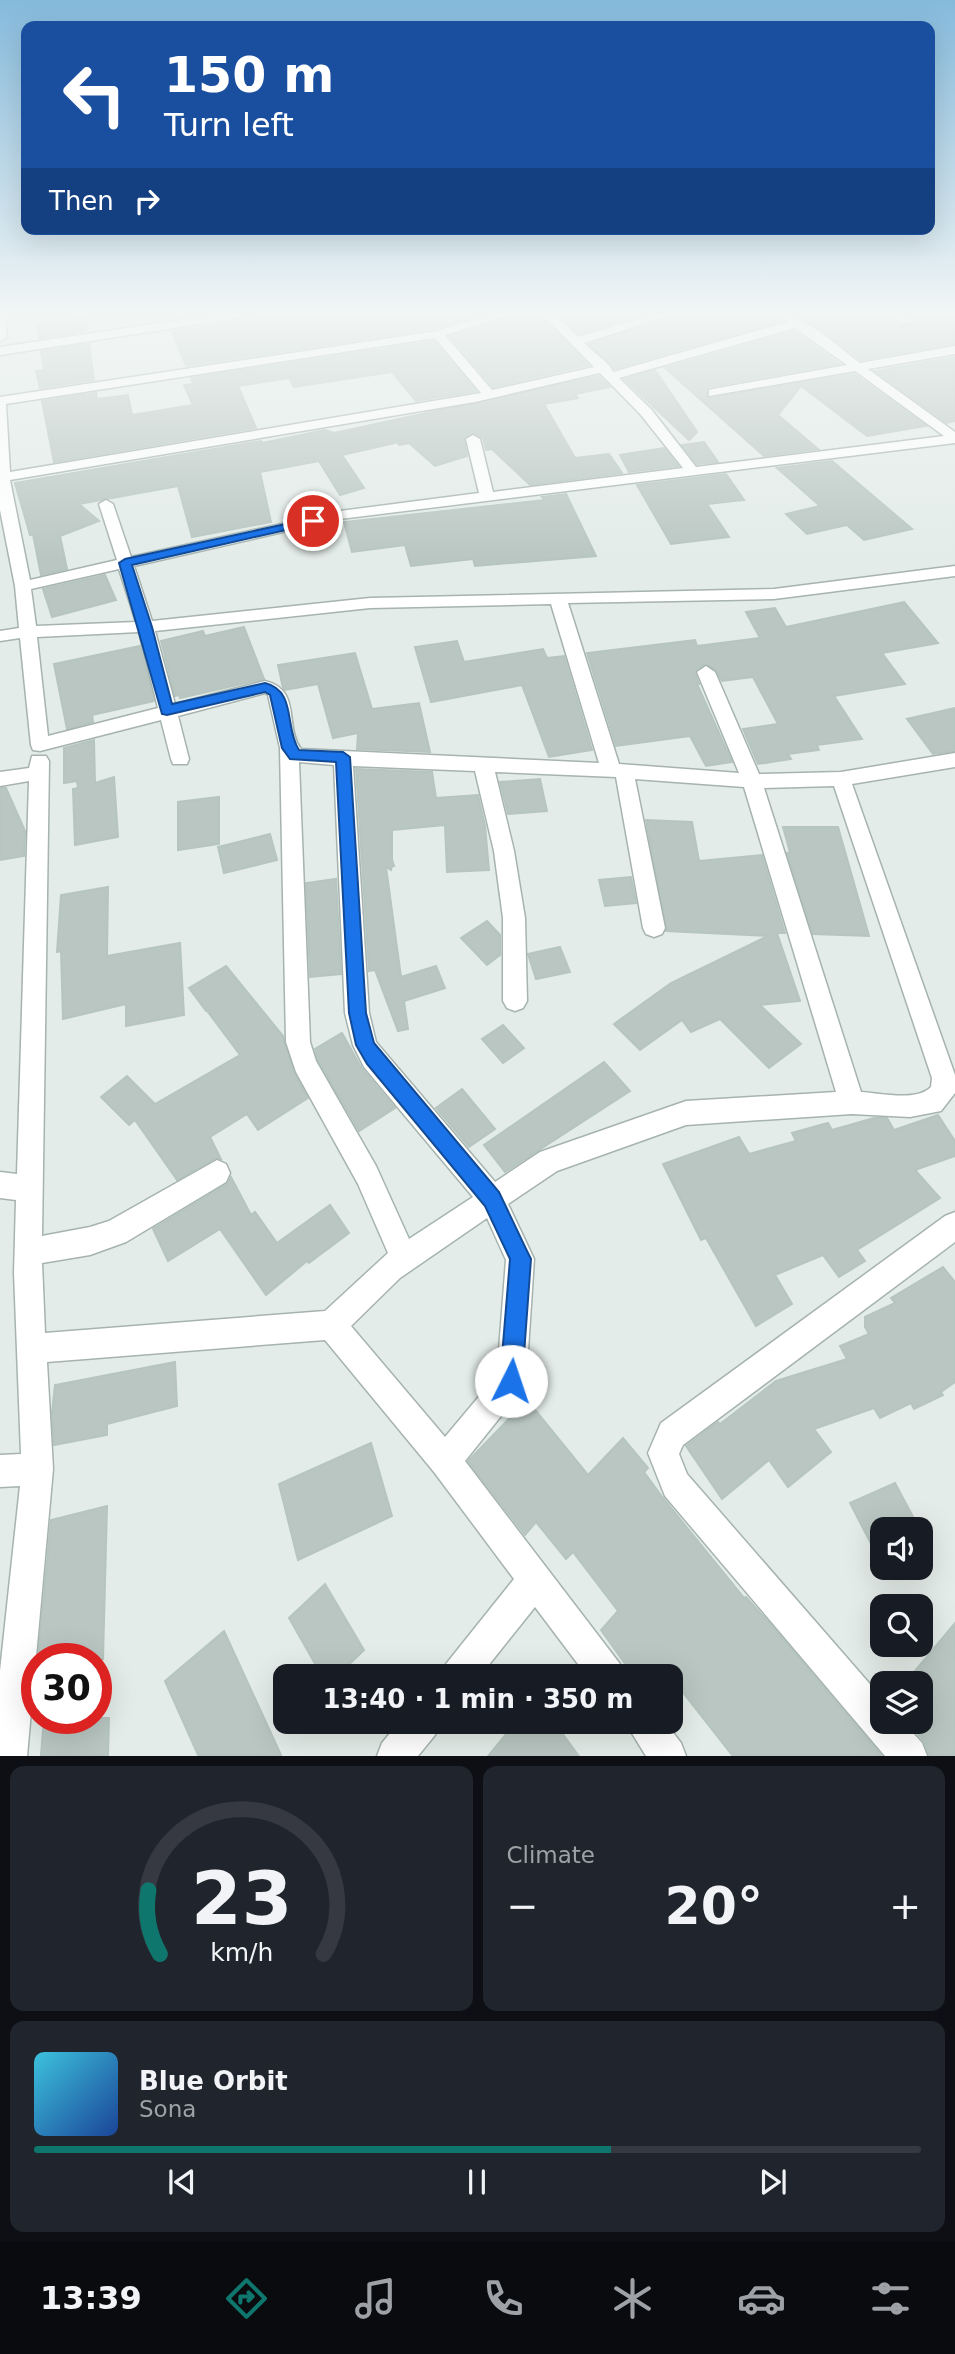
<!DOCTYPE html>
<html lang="en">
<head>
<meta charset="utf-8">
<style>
	:root { --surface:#171b24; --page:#20242c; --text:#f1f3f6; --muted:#9ea1a6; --line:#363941; --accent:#0f766e }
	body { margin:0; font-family:"DejaVu Sans",sans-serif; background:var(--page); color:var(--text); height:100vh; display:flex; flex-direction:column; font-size:26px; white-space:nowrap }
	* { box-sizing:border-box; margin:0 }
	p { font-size:23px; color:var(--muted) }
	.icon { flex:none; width:38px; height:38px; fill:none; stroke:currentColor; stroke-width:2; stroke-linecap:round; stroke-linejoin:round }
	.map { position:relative; height:1756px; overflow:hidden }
	.details { display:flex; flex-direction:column; gap:10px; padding:10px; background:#0d0f14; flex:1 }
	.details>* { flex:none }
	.top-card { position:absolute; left:21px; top:21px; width:914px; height:214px; border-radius:14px; box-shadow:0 7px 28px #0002; background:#1a4fa0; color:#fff; overflow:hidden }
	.fabs { position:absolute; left:870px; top:1517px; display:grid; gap:14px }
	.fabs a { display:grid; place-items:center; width:63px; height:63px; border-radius:14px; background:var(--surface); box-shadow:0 7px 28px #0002; font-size:35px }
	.speed { position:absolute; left:21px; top:1643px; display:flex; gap:14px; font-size:35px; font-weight:700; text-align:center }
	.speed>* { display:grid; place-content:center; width:91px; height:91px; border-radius:50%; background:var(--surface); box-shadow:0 7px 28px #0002; line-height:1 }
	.speed .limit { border:10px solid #d22; background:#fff; color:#111 }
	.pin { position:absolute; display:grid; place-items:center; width:60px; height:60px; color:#fff; margin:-30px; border:4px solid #fff; border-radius:50%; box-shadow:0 2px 7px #0007 }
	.me { position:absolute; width:77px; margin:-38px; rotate:4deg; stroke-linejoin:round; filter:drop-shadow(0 0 5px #0008) }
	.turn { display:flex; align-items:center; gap:24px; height:147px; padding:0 28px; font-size:32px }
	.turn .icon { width:91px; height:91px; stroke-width:2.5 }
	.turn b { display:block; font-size:49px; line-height:60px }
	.then { display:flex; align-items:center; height:66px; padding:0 28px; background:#0003; gap:14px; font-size:26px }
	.big { font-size:52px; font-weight:700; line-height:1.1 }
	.details .card { flex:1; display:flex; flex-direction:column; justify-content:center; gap:10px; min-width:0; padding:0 24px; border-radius:14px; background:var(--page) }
	.details .dial { align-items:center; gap:0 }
	.dial svg { height:182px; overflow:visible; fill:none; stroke:var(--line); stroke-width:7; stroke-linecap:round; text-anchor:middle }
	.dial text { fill:var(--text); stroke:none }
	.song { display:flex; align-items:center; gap:21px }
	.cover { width:84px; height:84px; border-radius:10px; background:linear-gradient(135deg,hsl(190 70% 55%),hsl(220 70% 35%)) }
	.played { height:7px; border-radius:4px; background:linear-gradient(90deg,var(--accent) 65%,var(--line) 65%) }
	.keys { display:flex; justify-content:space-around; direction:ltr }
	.heat { display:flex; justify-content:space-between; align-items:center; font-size:38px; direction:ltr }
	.details .tiles { flex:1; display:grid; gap:10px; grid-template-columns:1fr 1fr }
	.card:last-child { grid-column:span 2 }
	.trip { position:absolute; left:273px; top:1664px; width:410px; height:70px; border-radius:14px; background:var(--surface); box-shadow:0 7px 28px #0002; font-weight:700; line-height:70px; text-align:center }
	.tabs { display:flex; height:112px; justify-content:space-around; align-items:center; background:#090b0e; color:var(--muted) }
	.tabs .icon { width:49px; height:49px }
	.tabs .selected { color:var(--accent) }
	.tabs b { font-size:32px; color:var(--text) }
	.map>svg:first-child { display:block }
</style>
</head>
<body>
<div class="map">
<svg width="955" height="1756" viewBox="0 0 955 1756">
	<rect width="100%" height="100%" fill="#e3ece8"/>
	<g fill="#b9c6c1" stroke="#b6c5bf" stroke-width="2">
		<path d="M288,314H483L436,328L186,366L172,332Z"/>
		<path d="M514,314H539L589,365L493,387L450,336Z"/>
		<path d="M559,314H645L579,334Z"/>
		<path d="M676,314H775L782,321L614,369L589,344Z"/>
		<path d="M792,314H885L903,326L914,323L908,314H955V344L861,360L822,330Z"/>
		<path d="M85,317L87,331L39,338L37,323Z"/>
		<path d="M794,331L840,364L708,387L707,398L854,374L926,426L867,436L801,386L778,415L818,449L764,456L665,368Z"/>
		<path d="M434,341L476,391L416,401L392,372L294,387L289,378L238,386L256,428L54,462L42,401L96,393L97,399L128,395L132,415L193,405L184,385L193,384L191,378Z"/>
		<path d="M89,344L94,380L40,388L36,371L44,370L41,351Z"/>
		<path d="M955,357V421L947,423L875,371Z"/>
		<path d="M655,370L697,432L689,440L624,379Z"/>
		<path d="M599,376L610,387L575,394L578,398L544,404L575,458L609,454L622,473L530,485L492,449L486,450L483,438L474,433L464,438L467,456L435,466L409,443L399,445L393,436L395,443L342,455L364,488L340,495L319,461L260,472L271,522L192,537L178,486L79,504L99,521L60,536L67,569L41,575L33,534L30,535L15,483L261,441L262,443L325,430L334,433Z"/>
		<path d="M704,442L718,462L697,464L682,445Z"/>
		<path d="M664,448L678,466L629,472L620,455Z"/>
		<path d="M832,461L912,529L864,540L847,525L807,534L786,514L820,506L777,468Z"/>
		<path d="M726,474L744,500L707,504L729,537L671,544L637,485Z"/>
		<path d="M566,494L596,556L475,566L473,559L411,566L405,545L352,552L344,522L545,500L542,497Z"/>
		<path d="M105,575L116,600L52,617L43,589Z"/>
		<path d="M904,602L938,643L882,653L905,684L834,696L862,739L817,745L819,750L788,754L791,759L758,764L743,729L778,724L753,677L722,681L716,670L705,664L694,671L699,684H697L732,762L706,766L690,736L616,746L587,653L695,640L697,646L760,638L746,612L775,608L786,627Z"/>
		<path d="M244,627L264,679L180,698L179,695L175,696L161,641L203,631L205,636Z"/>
		<path d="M457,641L464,662L543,649L547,658L564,656L592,750L549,757L522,685L431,702L415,647Z"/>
		<path d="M140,646L154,701L92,715L93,722L67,729L54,664Z"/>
		<path d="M355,653L372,709L419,703L430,752L357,749L358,733L333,738L318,684L285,690L283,688L278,665Z"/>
		<path d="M955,708V751L933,754L907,719Z"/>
		<path d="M94,740L95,783L114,777L118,837L75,845L73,789L78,788L77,781L64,783V748Z"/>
		<path d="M356,769L432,772L436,798L478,795L485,826L489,870L447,872L445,825L392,830V860L394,866H392L391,870L386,867L401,977L436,966L445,988L404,1001L408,1029L398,1031L375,970L369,971Z"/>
		<path d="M540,779L547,811L508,814L500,782Z"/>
		<path d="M0,788H6L25,831L24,856L0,860Z"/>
		<path d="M219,797V844L178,850V802Z"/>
		<path d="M646,820L692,822L699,861L762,855L785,933H777L800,1001L760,1005L801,1044L769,1068L720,1019L691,1032L682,1020L640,1050L614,1024L671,983L768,936L666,931Z"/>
		<path d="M783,827H838L869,936L813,934L787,853L790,852Z"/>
		<path d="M270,834L277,860L224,873L218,847Z"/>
		<path d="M631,877L636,903L605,906L599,880Z"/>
		<path d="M336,879L341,974L310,977L306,883Z"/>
		<path d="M108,887L107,956L180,943L184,1015L126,1026V1004L63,1019L61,951L57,952L61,895Z"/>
		<path d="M487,921L500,935V955L487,965L461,938Z"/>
		<path d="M560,947L570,972L536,979L528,954Z"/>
		<path d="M226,966L283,1036L294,1073L308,1098L258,1130L247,1114L210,1137L221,1159L216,1158L177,1180L135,1120L129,1125L101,1097L127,1076L155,1104L240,1055L208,1012L211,1010L206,1011L189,988Z"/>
		<path d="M503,1025L524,1048L503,1063L482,1039Z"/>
		<path d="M342,1033L362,1069L395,1108L359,1131L318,1060L315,1049Z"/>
		<path d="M604,1062L630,1091L505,1172L484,1145Z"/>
		<path d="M462,1089L495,1129L469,1147L436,1108Z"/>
		<path d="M938,1115L955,1141V1156L915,1170L940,1198L857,1250L865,1261L839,1277L823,1255L775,1275L792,1304L756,1326L706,1238L701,1240L663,1164L739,1137L749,1154L796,1141L792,1133L828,1123L832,1130L874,1118H887L894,1130Z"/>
		<path d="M231,1177L251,1215L255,1212L277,1243L330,1205L349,1233L309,1263L307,1261L266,1295L220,1229L168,1261L153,1229L227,1184Z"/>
		<path d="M943,1267L955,1282V1382L941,1392L943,1395L914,1409L911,1403L880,1418L874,1408L814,1429L831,1452L788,1487L769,1460L722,1499L686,1446L718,1422L720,1424L776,1381L847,1359L840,1346L869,1334L865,1327V1317L895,1303L891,1298Z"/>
		<path d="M175,1362L177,1406L107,1424V1435L54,1445L52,1413L55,1385Z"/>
		<path d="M527,1400L588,1475L623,1438L648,1468L644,1472L663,1498L744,1598L746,1597L772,1626L881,1755H732L670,1676H634L601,1630L618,1611L573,1552L566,1559L536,1522L525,1535L468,1461Z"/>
		<path d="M371,1443L392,1516L298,1560L279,1484Z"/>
		<path d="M895,1483L920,1530H882V1565L850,1503Z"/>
		<path d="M107,1506L103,1659H38L51,1520Z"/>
		<path d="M325,1584L364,1650L337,1676H322L289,1618Z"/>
		<path d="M955,1623V1755H929L924,1741L907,1722H920V1684H904Z"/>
		<path d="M224,1631L281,1755H198L165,1681Z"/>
		<path d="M44,1718H109L108,1755H41Z"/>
		<path d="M516,1722H554L578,1755H489Z"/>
	</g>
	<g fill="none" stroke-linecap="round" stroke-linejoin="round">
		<defs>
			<g id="minor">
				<path d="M0,314H7L6,338L0,342Z"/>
				<path d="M221,314H251L245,317L0,355V347Z"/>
				<path d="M493,314H512L445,335L492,390L594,367L542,314H555L578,337L655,314H674L584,343L609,365L613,372L788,322L778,314C804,314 838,347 860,363L955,346V354L868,369L955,432V443L340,519L134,566L152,621L370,598L774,589L955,566V576L774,599L568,603L619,764L739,773L697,672L706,666L715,672L759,774L841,772L955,753V767L852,784L955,1075V1093L941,1111L910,1117L852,1114L686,1125L557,1171L508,1204L534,1259L526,1381L521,1391L465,1461L620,1664L625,1676H587L535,1607L480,1676H441L446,1664L514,1579L434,1472L325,1340L47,1362L53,1469L27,1756H0V1671L20,1486L0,1487V1455L21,1454L14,1273L16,1200L0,1198V1172L17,1174L29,781L0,786V772L29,768L32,756H46L49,761L42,1236L90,1227L109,1221L217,1160L226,1164L230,1173L226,1182L126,1242L90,1255L42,1263L45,1333L325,1311L388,1253L358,1184L296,1072L286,1042L280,748L268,695L265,693L178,716L189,759L187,764H173L171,759L161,720L40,751L33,750L31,745L20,638L0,641V631L19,628L15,586L0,510V397L437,331ZM795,328L847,365L713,389L709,390V396L855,371L944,436L696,467L651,409L619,378ZM435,338L481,393L10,472L6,404ZM600,373L641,415L683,468L493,492L480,439L473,435L466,439L479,493L340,511L131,557L113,504L106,500L99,504L117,560L30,580L10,480L475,402ZM119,569L136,622L36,626L31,589ZM551,604L599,763L301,749C284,726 302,690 265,681L175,704L155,631L370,608ZM139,632L158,708L48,736L37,637ZM299,762L334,765L345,1013L353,1045L364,1067L473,1197L409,1239L376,1166L316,1061L310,1042ZM353,766L475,771L494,851L503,918V1001L507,1008L515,1011L523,1008L527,1001L525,918L514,851L495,772L616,777L643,928L646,934L654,937L662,934L665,928L635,779L744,787L836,1092L686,1101L540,1152L495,1182L376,1042L369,1013ZM834,786L932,1078L931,1087C916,1102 880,1093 861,1092L764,788ZM487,1218L506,1260L497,1375L445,1437L351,1326L400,1278Z"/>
				<path d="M888,314H903L912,321L902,323Z"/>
				<path d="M955,1212V1242L683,1445L679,1454L687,1474L882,1698V1722H903L922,1743L927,1756H885L665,1496L648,1453L661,1423L945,1216Z"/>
				<path d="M399,1722H440L435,1735L418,1756H377L382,1743Z"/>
				<path d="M625,1722H665L681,1743L686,1756H646Z"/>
			</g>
		</defs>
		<use href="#minor" stroke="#a6b3af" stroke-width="3"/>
		<use href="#minor" fill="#fff" fill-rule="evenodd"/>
	</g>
	<linearGradient id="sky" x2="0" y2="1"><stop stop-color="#85badc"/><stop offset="0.56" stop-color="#f2f6f5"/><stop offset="1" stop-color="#f2f6f5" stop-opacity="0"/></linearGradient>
	<rect width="955" height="560" fill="url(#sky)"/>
	<path fill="#1a73e8" stroke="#114b97" stroke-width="2" d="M313,518L319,521L317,523L132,565L152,627L172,704L265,683C297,691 284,727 299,750L343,752L350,757L366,1013L374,1043L499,1192L527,1251L531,1259L522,1381L519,1389L511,1392L503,1389L500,1381L510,1259L485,1206L367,1064L356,1045L349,1013L336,762L290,759L282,748L270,695L265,692L167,715L162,714L119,563L125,559Z"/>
</svg>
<div class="fabs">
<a><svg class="icon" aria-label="sound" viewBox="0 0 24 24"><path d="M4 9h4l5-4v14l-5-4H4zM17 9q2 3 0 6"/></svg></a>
<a><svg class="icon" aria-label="search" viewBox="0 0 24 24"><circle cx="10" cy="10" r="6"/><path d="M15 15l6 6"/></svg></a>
<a><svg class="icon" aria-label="layers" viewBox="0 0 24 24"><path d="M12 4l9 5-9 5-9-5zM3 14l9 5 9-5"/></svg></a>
</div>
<div class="speed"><div class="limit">30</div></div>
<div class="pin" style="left:313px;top:521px;background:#d93025"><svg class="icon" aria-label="arrive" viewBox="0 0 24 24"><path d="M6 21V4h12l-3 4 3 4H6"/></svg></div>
<svg class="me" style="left:511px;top:1381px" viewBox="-20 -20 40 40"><circle r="19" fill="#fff"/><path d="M0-13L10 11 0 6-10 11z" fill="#1a73e8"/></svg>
<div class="trip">13:40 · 1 min · 350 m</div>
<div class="top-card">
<div class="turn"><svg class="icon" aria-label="left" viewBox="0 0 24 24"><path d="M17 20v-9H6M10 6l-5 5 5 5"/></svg><div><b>150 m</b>Turn left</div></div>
<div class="then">Then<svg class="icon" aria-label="right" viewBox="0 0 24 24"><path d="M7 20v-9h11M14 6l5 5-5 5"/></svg></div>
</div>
</div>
<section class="details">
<div class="tiles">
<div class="card dial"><svg viewBox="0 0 100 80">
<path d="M14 69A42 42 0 1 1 86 69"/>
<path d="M14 69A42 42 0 0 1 9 41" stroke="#0f766e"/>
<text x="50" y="56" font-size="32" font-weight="700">23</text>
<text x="50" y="72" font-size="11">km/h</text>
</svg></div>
<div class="card"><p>Climate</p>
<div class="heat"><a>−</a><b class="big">20°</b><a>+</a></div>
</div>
<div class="card">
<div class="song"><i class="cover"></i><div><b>Blue Orbit</b><p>Sona</p></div></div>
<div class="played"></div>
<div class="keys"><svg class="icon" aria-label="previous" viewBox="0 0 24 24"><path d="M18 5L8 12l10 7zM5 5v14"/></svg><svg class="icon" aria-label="pause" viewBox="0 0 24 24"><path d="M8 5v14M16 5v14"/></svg><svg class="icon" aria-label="next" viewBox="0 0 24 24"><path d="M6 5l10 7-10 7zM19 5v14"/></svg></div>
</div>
</div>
</section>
<nav class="tabs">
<b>13:39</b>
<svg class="icon selected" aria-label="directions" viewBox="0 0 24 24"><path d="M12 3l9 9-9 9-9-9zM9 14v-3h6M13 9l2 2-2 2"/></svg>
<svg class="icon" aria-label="music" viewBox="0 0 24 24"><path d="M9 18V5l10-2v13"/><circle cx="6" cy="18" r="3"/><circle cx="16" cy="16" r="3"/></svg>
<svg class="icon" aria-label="phone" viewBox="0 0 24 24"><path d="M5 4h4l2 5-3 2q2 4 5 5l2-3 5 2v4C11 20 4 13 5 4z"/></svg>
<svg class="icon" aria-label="climate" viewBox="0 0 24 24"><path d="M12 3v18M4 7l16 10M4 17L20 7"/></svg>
<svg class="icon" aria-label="car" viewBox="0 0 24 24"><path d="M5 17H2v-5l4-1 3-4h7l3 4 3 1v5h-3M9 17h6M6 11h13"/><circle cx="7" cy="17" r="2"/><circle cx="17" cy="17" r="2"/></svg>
<svg class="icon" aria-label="filters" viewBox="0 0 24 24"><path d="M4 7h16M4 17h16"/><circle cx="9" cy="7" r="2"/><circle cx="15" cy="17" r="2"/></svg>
</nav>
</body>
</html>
